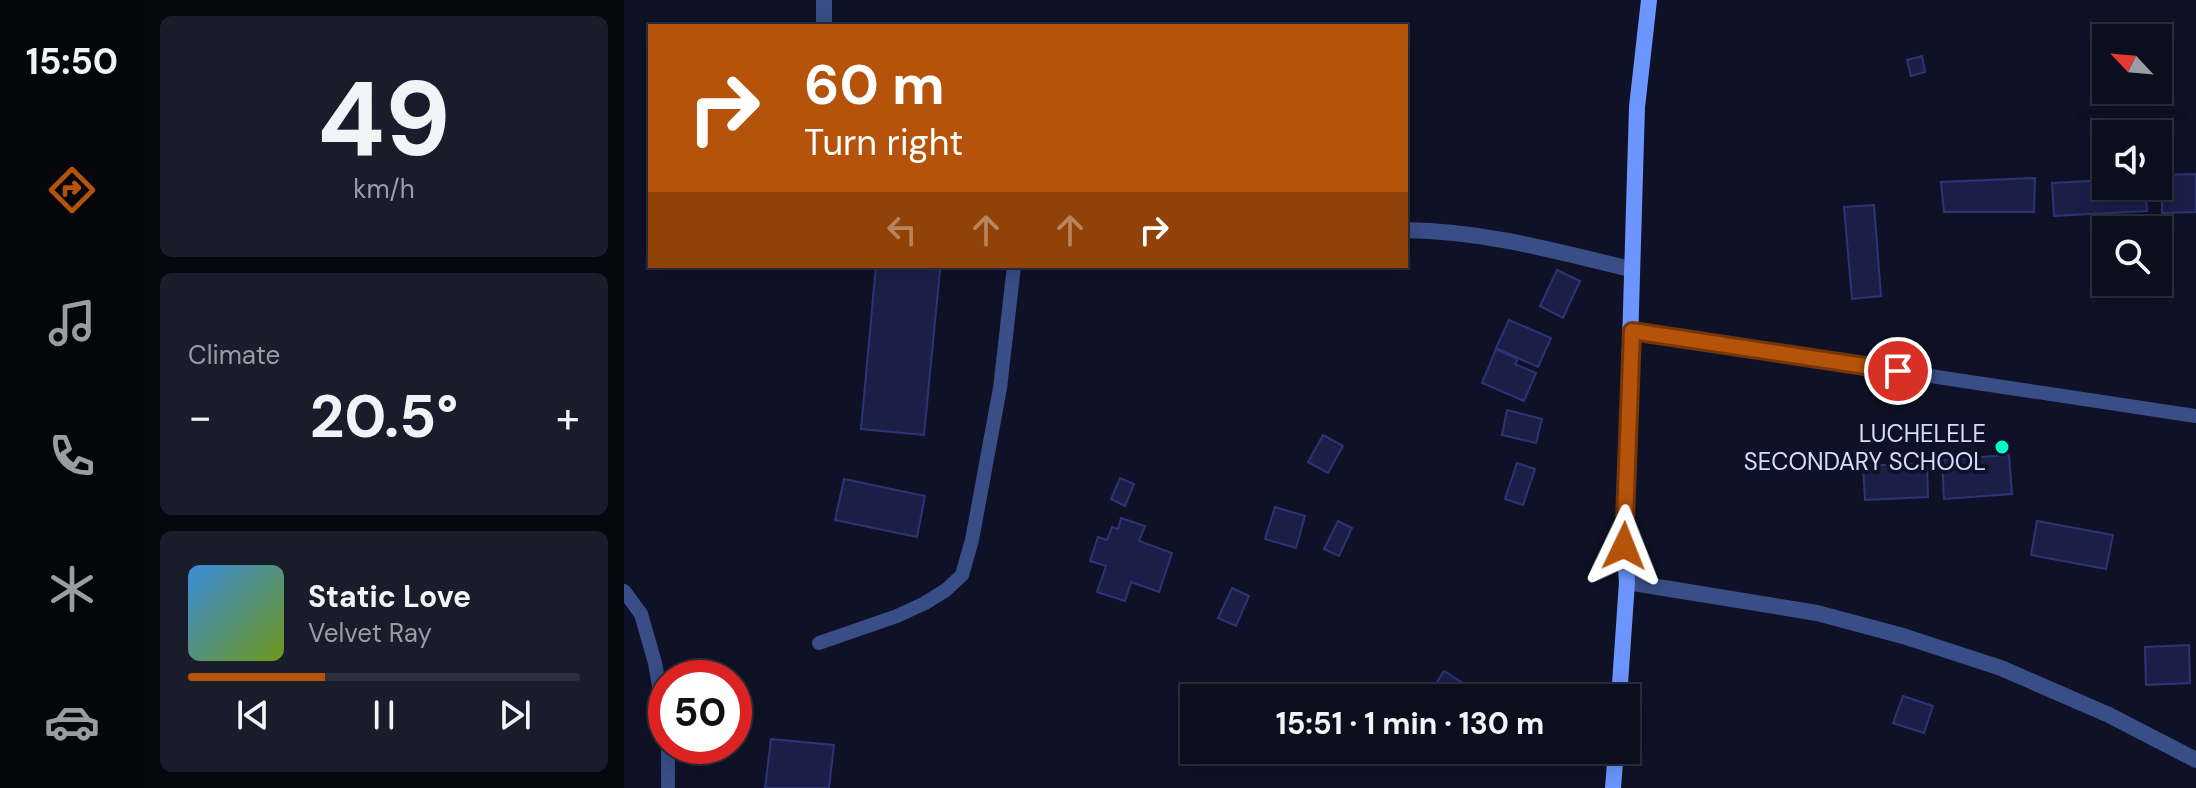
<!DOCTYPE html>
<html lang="en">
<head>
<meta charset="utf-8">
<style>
	:root { --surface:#0b0e1d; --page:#191c2a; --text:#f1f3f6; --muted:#9a9ca4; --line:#2b2e3b; --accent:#b45309 }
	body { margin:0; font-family:"DM Sans",sans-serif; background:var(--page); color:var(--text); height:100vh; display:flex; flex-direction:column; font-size:30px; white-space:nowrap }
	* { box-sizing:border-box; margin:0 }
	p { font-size:26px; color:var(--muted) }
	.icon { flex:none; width:44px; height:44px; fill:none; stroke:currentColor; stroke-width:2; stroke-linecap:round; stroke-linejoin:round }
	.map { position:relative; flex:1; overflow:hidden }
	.side { display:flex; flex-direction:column; gap:16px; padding:16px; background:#060810; width:480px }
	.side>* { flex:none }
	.top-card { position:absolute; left:24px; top:24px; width:760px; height:244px; border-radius:0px; box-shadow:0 4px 20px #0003,0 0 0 2px var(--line); background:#b45309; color:#fff; overflow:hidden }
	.needle { width:52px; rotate:296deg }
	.tools { position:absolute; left:1468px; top:24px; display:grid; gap:16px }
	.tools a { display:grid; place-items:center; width:80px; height:80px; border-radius:0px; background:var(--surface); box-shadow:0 4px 20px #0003,0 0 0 2px var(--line); font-size:40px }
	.speed { position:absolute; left:24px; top:660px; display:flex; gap:16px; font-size:40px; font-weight:700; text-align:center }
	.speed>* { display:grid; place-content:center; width:104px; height:104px; border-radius:50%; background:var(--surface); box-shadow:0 4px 20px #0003,0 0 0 2px var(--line); line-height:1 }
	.speed .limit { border:12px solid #d22; background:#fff; color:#111 }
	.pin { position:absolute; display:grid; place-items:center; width:68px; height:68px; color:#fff; margin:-34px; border:4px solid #fff; border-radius:50%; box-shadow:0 2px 8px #0007 }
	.me { position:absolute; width:88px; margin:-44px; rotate:2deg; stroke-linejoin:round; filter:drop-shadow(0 0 6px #0008) }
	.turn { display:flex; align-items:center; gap:28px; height:168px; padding:0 24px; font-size:36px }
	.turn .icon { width:104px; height:104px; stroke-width:2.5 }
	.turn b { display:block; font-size:56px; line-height:68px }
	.lanes { display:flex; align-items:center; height:76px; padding:0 24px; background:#0003; justify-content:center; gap:40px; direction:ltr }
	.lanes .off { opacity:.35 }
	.big { font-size:60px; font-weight:700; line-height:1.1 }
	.side .tile { flex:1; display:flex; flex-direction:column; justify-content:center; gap:12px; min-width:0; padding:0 28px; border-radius:12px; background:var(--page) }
	.side .dial { align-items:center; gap:0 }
	.dial b { font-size:104px; line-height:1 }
	.song { display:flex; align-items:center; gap:24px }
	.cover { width:96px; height:96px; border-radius:12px; background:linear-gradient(135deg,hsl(210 70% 55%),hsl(80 70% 35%)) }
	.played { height:8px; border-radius:4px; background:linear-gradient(90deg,var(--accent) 35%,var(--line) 35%) }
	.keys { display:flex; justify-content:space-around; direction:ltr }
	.heat { display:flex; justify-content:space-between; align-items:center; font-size:44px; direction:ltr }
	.trip { position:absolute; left:556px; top:684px; width:460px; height:80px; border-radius:0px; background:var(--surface); box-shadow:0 4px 20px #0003,0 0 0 2px var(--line); font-weight:700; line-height:80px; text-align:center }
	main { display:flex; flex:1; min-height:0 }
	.menu { display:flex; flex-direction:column; width:144px; justify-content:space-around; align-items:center; background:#04060c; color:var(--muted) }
	.menu .icon { width:56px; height:56px }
	.menu .on { color:var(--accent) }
	.menu b { font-size:36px; color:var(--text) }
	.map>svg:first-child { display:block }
</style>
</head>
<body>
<main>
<nav class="menu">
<b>15:50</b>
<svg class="icon on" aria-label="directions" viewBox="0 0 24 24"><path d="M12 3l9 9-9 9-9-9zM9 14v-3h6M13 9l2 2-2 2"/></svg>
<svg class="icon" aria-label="music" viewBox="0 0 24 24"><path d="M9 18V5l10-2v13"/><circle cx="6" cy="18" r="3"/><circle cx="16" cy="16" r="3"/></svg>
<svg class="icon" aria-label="phone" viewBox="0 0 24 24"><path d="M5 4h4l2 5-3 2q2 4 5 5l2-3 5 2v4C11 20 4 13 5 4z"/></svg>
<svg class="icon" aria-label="climate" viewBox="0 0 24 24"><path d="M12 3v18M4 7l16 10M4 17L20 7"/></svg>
<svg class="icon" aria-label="car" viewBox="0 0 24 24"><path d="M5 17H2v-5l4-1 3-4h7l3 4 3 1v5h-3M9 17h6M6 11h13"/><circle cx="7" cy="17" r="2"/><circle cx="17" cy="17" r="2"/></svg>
</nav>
<section class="side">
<div class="tile dial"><b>49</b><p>km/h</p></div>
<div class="tile"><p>Climate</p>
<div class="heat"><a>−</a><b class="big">20.5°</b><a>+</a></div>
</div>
<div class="tile">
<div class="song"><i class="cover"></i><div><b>Static Love</b><p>Velvet Ray</p></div></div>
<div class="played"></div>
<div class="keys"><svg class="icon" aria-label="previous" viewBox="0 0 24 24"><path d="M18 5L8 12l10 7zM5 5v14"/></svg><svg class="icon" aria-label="pause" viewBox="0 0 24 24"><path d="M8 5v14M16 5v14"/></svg><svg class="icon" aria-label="next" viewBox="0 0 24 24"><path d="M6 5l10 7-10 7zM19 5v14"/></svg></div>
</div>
</section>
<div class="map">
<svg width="1572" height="788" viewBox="0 0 1572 788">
	<rect width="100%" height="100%" fill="#0f1227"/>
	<g fill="#1b1f48" stroke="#2c3475" stroke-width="2">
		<path d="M1298,56L1301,72L1287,76L1283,60Z"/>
		<path d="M1572,174V212L1538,213V175Z"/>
		<path d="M1411,178L1410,212H1320L1317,182Z"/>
		<path d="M1482,180V186H1521L1523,211L1430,216L1428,183Z"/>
		<path d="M1250,205L1257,296L1228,299L1220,207Z"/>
		<path d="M252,266L316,270L300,435L237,429Z"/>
		<path d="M933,270L956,281L939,318L916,306Z"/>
		<path d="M885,320L927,338L914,367L872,348Z"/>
		<path d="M872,349L894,359L891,364L912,373L900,401L858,383Z"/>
		<path d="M883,410L918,419L912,443L878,435Z"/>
		<path d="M699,435L719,446L704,473L684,462Z"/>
		<path d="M1385,455L1388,494L1320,499L1318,460Z"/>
		<path d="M893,463L911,469L899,505L881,499Z"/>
		<path d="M1303,463L1304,497L1241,500L1239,466Z"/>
		<path d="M496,478L510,484L501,506L487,499Z"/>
		<path d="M220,479L301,496L293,537L211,520Z"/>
		<path d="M651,507L681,516L672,548L641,539Z"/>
		<path d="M497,518L521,526L515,541L548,553L535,592L507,582L501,601L473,592L482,566L466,561L474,537L483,540L488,527L494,529Z"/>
		<path d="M714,521L728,528L715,556L700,549Z"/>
		<path d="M1413,521L1489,535L1482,569L1407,555Z"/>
		<path d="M608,588L625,596L612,626L594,618Z"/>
		<path d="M1565,645L1566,683L1522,685L1521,647Z"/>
		<path d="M820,671L855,693L851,698H821L808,690Z"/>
		<path d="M1279,696L1309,706L1300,733L1269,723Z"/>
		<path d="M147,739L210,745L205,788H141Z"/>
	</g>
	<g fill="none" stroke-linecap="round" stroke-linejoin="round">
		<g stroke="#394e87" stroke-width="14">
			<path d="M1008,331L1572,416"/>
			<path d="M0,591L17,614L31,663L42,726"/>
			<path d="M195,643L273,616L301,603L322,590L338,575L348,540L376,388L390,266"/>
			<path d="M44,746V788"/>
		</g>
		<g stroke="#394e87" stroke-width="16">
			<path d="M200,0V26"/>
			<path d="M782,230C859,231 932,251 1006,269"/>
			<path d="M1003,582L1193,613L1279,636L1377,668L1485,715L1572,760"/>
		</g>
		<g stroke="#6c95ff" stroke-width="16">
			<path d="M995,698L1003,582L1000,546L1013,107L1025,0"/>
			<path d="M989,788L992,750"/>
		</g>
	</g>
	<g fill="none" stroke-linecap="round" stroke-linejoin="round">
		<defs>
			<path id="route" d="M1000,546L1008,331L1274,371"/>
		</defs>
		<use href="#route" stroke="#753606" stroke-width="20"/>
		<use href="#route" stroke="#b45309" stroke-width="14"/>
	</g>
	<circle fill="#01ffcc" stroke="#0f1227" stroke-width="3" cx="1378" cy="447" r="8"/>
	<g text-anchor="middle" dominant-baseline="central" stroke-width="8" stroke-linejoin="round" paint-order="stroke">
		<g font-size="24" fill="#d5ddff" stroke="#0f1227" text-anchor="end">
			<text x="1362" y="433">LUCHELELE<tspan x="1362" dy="28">SECONDARY SCHOOL</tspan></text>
		</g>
	</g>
</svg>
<div class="tools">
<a><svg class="needle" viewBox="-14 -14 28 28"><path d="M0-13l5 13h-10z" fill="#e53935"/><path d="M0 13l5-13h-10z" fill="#9a9ca4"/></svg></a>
<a><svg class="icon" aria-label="sound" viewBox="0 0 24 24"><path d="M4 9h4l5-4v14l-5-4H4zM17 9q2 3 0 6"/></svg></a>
<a><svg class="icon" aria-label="search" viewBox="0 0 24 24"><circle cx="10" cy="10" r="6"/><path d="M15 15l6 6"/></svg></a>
</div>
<div class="speed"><div class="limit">50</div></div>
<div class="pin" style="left:1274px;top:371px;background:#d93025"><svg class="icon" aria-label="arrive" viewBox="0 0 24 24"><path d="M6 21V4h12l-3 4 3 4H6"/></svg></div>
<svg class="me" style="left:1000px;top:546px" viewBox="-20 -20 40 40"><path d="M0-17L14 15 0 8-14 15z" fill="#b45309" stroke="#fff" stroke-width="4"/></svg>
<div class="trip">15:51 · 1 min · 130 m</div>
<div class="top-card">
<div class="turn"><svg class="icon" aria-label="right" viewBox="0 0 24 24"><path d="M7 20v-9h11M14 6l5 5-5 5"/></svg><div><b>60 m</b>Turn right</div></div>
<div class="lanes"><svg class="icon off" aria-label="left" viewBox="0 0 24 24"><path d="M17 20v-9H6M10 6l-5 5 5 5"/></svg><svg class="icon off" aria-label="ahead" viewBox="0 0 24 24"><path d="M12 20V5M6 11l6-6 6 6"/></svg><svg class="icon off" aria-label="ahead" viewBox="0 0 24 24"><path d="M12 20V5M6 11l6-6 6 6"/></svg><svg class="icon" aria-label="right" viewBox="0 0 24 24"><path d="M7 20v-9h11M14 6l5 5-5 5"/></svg></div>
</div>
</div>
</main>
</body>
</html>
